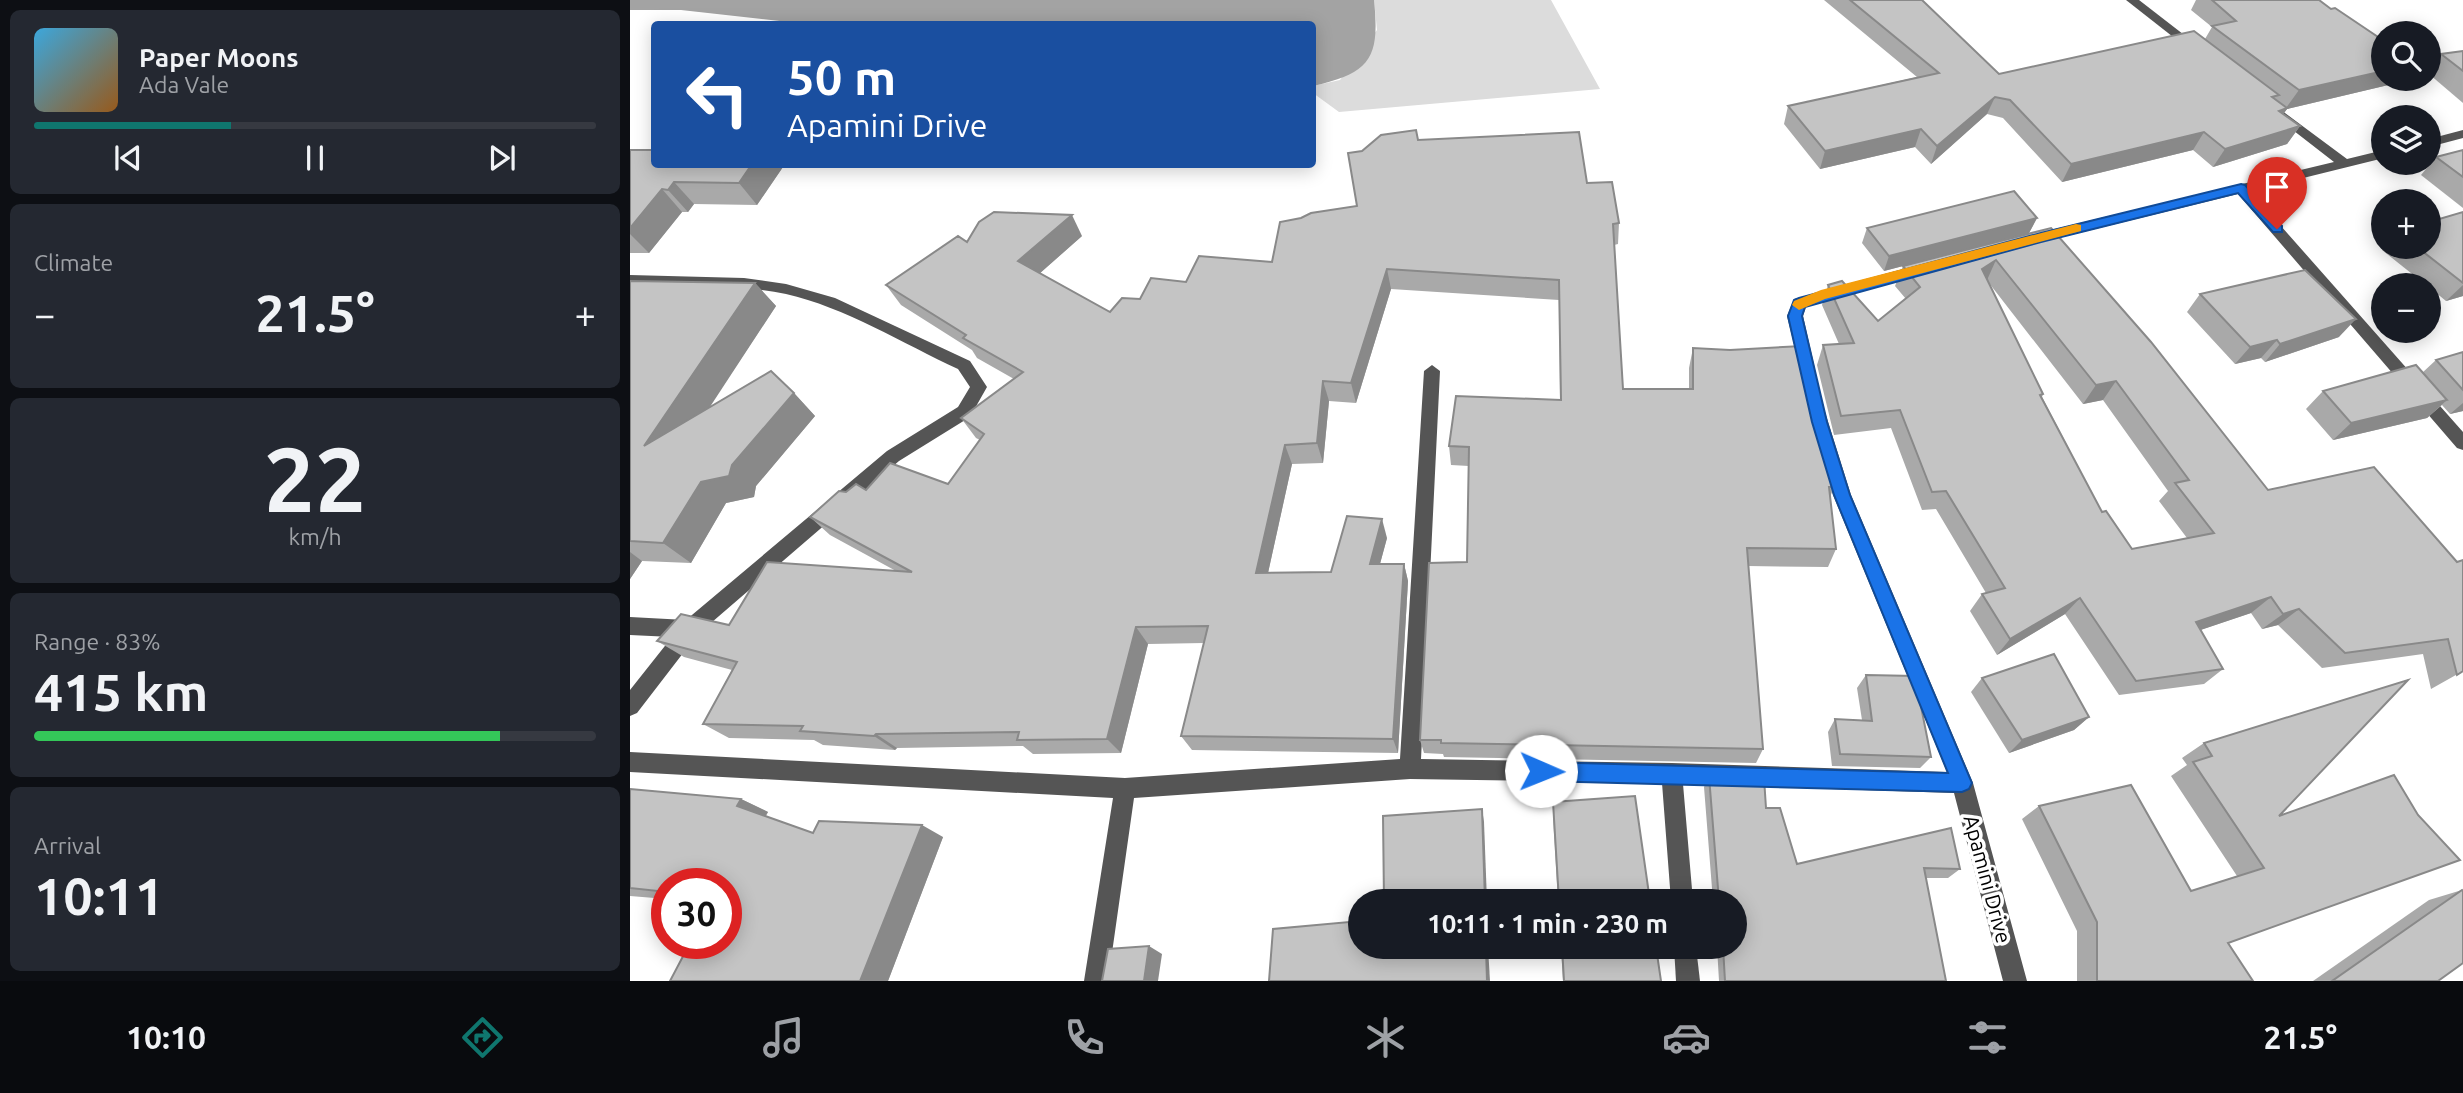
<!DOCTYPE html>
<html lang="en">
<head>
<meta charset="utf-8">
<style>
	:root { --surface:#171b24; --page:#242831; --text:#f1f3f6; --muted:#9ea1a6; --line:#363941; --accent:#0f766e }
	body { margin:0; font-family:Ubuntu,sans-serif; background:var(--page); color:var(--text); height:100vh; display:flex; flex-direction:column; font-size:26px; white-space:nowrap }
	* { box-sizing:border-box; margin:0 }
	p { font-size:23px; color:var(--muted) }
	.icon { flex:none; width:38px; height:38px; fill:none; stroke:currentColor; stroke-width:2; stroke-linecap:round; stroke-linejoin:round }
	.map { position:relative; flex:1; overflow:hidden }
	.sheet { display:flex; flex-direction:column; gap:10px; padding:10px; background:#0d0f14; width:630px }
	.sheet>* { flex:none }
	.guide { position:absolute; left:21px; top:21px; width:665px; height:147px; border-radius:7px; box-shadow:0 4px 18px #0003; background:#1a4fa0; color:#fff; overflow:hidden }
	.tools { position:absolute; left:1741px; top:21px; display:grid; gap:14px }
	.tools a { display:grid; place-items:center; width:70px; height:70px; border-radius:50%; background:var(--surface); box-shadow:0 4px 18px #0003; font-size:35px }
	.speed { position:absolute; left:21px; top:868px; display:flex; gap:14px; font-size:35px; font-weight:700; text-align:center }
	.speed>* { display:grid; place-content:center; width:91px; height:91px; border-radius:50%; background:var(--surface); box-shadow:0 4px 18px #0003; line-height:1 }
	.speed .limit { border:10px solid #d22; background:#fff; color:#111 }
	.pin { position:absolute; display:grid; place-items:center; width:60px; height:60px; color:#fff; margin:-72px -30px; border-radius:50% 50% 50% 0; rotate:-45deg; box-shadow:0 0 7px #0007 }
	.pin .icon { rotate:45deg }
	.me { position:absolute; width:77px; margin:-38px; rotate:91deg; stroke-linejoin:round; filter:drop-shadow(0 0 5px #0008) }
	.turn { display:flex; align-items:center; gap:24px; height:147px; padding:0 21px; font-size:32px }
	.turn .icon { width:91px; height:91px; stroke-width:2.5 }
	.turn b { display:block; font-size:49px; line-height:60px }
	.big { font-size:52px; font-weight:700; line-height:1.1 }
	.sheet .tile { flex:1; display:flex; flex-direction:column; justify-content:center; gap:10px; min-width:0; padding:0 24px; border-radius:10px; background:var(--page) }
	.sheet .dial { align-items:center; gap:0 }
	.dial b { font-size:91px; line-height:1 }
	.song { display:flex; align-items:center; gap:21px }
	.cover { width:84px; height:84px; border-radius:10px; background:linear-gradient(135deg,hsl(200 70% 55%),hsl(30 70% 35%)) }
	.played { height:7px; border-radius:4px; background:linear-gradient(90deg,var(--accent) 35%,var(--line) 35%) }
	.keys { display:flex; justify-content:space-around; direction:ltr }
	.heat { display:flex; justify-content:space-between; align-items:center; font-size:38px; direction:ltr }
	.charge { height:10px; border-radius:5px; background:linear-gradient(90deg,#34c759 83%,var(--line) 0) }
	.trip { position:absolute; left:718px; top:889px; width:399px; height:70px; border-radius:35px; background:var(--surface); box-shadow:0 4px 18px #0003; font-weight:700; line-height:70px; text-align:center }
	.dock { display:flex; height:112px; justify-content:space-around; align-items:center; background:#090b0e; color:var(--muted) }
	.dock .icon { width:49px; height:49px }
	.dock .current { color:var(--accent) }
	.dock b { font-size:32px; color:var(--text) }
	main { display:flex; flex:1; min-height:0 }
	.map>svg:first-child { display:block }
</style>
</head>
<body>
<main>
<section class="sheet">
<div class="tile">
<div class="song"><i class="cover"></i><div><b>Paper Moons</b><p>Ada Vale</p></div></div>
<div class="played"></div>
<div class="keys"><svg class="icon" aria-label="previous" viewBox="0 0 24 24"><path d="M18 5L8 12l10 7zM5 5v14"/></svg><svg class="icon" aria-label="pause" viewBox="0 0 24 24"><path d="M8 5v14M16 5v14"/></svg><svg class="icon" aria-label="next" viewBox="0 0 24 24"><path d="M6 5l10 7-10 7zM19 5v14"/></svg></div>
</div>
<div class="tile"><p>Climate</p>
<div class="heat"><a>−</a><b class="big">21.5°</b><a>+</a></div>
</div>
<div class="tile dial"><b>22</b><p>km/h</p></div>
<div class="tile"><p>Range · 83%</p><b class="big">415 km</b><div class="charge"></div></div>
<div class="tile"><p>Arrival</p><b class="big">10:11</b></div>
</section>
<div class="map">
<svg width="1833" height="981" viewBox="0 0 1833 981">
	<rect width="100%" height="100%" fill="#fff"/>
	<path fill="#dcdcdc" d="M744,0H921L970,89L709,112L683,93V86L710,80L747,30Z"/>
	<path fill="#a3a3a3" d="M0,0H744C750,58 741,73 683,86L682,24H176L51,10H0Z"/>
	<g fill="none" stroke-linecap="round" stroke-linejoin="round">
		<g fill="#555" fill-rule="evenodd">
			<path d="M1496,0H1509L1571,48L1561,51Z"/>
			<path d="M1651,110L1717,159L1754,150V158L1620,191L1833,432V450L1827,448L1608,194L1404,244L1397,239L1404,234L1704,162L1646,117L1645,114Z"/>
			<path d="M1833,130V138L1799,147V139Z"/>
			<path d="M1292,264L1299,269L1297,273L1176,307L1173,316L1185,369L1183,373H1171L1157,316L1164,299Z"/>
			<path d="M0,275L114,278L156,284L205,298L340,361L357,387L340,417L269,461L67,635L7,713L0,716V690L42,637L0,635V617L56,620L257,451L328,407L340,387L328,369C274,344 214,307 156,294C105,283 51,287 0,285Z"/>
			<path d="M802,365L810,371L791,759L1042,763L1317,772L1203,495L1176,400L1178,396H1190L1221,495L1343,783L1397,981H1373L1324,793L1053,784L1063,901H1041L1032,783L780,779L504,798L478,981H454L483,798L0,772V752L495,778L770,759L794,371Z"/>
			<path d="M1044,947H1066L1070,981H1046Z"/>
		</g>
	</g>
	<g fill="#a9a9a9" fill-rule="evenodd">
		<path d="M1194,0H1292L1369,74L1575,39L1582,27L1561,10L1566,0H1689L1754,79H1774L1771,82L1657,109L1653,114L1670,126L1657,144L1583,167L1563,150L1432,182L1373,118L1357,114L1301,164L1285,147L1190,169L1154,124L1158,106L1287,77Z"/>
		<path d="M1833,51V103L1799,74V69L1811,54Z"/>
		<path d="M788,140L957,183L989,223L988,244L984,245L993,389H1059V368L1063,348L1190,418L1187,428L1204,487L1200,497L1206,549L1198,567L1118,566L1133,749L1126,763L814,757L813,754L794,753L790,740L837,562L839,466L821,465L819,446L930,399L929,300L761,289L726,403L699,401L693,463L662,464L638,573L701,572L757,538L750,564H774L778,581L768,753L562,750L551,736L574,643L518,644L491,753L403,754L393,746L267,748L265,750L193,745L184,740L99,738L73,724L102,670L54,657L27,641L99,625L266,571L200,535L180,517L216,492L236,490L318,484L350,440L346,438L331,418L384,379L347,358L342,350L271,305L256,285L337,242L452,236L410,273L480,312L510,299L556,282L642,262L671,218L727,206Z"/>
		<path d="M0,150L155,164L127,205L64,204L58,212H52L19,253H0Z"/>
		<path d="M1833,150V208L1791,175L1806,157Z"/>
		<path d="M1833,212V296L1816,301L1799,287V285H1796L1752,250L1754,247H1799Z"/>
		<path d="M1407,218L1399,233L1638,490L1744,467L1833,671L1801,689L1793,654L1692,668L1648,625L1632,629L1621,613L1570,630L1593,669L1574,684L1489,695L1435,614L1367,655L1340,611L1352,594L1356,593L1306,509L1292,510L1261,428L1204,435L1187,365L1193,345L1209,344L1192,305L1198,285L1248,321L1276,299L1265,286L1273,266L1254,271L1232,243L1237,228ZM1359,283L1453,404L1473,400L1538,491L1529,501L1557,538L1502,549L1472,512L1412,397L1413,394Z"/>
		<path d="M0,281L125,283L146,306L79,407L164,393L185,416L126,486L124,497L96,503L61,563L12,561L0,579Z"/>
		<path d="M1570,294L1709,337L1635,362L1631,358L1605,364L1557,312Z"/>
		<path d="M1833,352V411L1820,414L1812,405L1797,418L1703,440L1676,409L1693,391L1792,373L1806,360Z"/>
		<path d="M1236,675L1301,757L1290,768L1202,766L1198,732L1205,719L1232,720L1227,688Z"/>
		<path d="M1352,678L1459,717L1444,730L1379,753L1341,692Z"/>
		<path d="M1574,743L1649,816L1764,775L1598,943L1623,981H1447V931L1392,819L1409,806L1561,891L1607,876L1541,776L1557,765L1552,758Z"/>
		<path d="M1079,776L1167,864L1330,869L1318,878H1295L1316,981H1089L1087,947H1104V901H1083L1074,787Z"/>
		<path d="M0,789L111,799L138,812L136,816L183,833L313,837L258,981H40L96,884H37V899L0,896Z"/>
		<path d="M923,802L1020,901H928L923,817Z"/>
		<path d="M1832,890L1808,981H1683L1799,900Z"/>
		<path d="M931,947H1026L1031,981H933Z"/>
	</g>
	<g fill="#898989">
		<path d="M1754,71V79H1774L1771,82L1657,109L1645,126L1649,111L1656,108L1669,90Z"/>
		<path d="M1365,97L1357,114L1301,164L1307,146Z"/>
		<path d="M1670,126L1657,144L1583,167L1595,149Z"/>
		<path d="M1291,129L1285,147L1190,169L1195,151Z"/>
		<path d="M1574,132L1563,150L1432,182L1441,164Z"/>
		<path d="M122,164H155L127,205L109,183Z"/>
		<path d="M44,182L64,204L58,212L38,190Z"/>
		<path d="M32,189L52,212L19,253L0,234V228Z"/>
		<path d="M442,215L452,236L400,282L388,261Z"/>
		<path d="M1407,218L1399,233L1254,271L1259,256Z"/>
		<path d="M1366,260L1357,280L1352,269Z"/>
		<path d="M757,269L761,289L726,403L721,383Z"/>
		<path d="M125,283L146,306L40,468L14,446Z"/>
		<path d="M1833,285V296L1816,301Z"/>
		<path d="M1726,319L1709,337L1635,362L1650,344Z"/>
		<path d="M1647,340L1631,358L1605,364L1620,347Z"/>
		<path d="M693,381L699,401L693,463L687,443Z"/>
		<path d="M1486,381L1473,400L1453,404L1466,385Z"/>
		<path d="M164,393L185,416L126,486L124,497L96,503L61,563L33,543L71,482L102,465Z"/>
		<path d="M1817,400L1797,418L1703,440L1721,423Z"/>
		<path d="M1833,403V411L1820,414Z"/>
		<path d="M655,445L662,464L634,591L626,573Z"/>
		<path d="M752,519L757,538L745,582L740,564Z"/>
		<path d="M0,552L12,561L0,579Z"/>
		<path d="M774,564L778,581L768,753L763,739Z"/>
		<path d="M1641,597L1621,613L1547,638L1566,622Z"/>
		<path d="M1450,598L1435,614L1367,655L1380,639Z"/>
		<path d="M1669,609L1648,625L1632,629L1653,614Z"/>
		<path d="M506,627L518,644L491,753L477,739Z"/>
		<path d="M1459,717L1444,730L1379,753L1392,740Z"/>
		<path d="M246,734L267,748L265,750L244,736Z"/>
		<path d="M111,799L138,812L134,818L107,806Z"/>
		<path d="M852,809L854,822L857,901H855Z"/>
		<path d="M292,825L313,837L258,981H230Z"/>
		<path d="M519,946L532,954L528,981H514Z"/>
		<path d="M856,947H858L860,981H857Z"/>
	</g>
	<g fill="#c4c4c4" stroke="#898989" stroke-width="2" fill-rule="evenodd">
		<path d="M1220,0H1292L1369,74L1564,31L1649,95L1642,97L1657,108L1649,111L1670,126L1595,149L1574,132L1441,164L1380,100L1365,97L1307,146L1291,129L1195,151L1158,106L1309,73Z"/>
		<path d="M1582,0H1689L1701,9L1705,8L1754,41V71L1669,90L1582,26L1606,21Z"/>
		<path d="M1833,51V71L1811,54Z"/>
		<path d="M786,130L788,140L949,132L957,183L982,182L989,223L983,224L993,389H1063V348L1100,350L1172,346L1190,418L1184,419L1204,487H1199L1206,549L1117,548L1133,749L811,743V740H790L799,563L837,562L839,447L819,446L826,396L931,400L929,280L757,269L721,383L693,381L687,443L655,445L626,573L701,572L717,516L752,519L740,564H774L763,739L551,736L578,626L506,627L477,739L387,740L389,732L246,734L244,736L170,731L173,726L73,724L107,662L27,641L51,614L99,625L137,562L282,572L180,517L209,491L216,492L226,484L236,490L260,463L318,484L354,434L331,418L393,372L333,338L336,335L256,285L328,236L337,242L349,222L364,212L442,215L388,261L480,312L492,298L510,299L521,278L556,282L569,256L642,262L650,222L671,218L681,213L727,206L718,153L732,151L751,135Z"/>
		<path d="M0,150H24V164H122L109,183L44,182L38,190L32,189L0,228Z"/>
		<path d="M1833,150V177L1806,157Z"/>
		<path d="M1384,191L1407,218L1259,256L1237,228Z"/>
		<path d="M1833,212V283L1787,247H1799V222Z"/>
		<path d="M1421,228L1521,342L1638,490L1744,467L1827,562L1833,560V671L1827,675L1818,639L1715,653L1669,609L1653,614L1641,597L1566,622L1593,669L1506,681L1450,598L1380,639L1352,594L1375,588L1316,491L1302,492L1270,410L1211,416L1193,345L1224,343L1198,285L1212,281L1248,321L1290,287L1273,266ZM1366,260L1466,385L1486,381L1559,480L1545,483L1584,533L1502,549L1476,511L1472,512L1410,395L1413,394L1352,269Z"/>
		<path d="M1675,270L1726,319L1650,344L1647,340L1620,347L1570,294Z"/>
		<path d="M0,281L125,283L14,446L141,371L164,393L102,465L99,476L71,482L33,543L0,541Z"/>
		<path d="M1833,352V390L1806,360Z"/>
		<path d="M1786,365L1817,400L1721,423L1693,391Z"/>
		<path d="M1424,654L1459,717L1392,740L1352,678Z"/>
		<path d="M1236,675L1285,676L1301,757L1210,754L1205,719L1242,721Z"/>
		<path d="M1778,680L1649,816L1764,775L1788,815L1830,860L1598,943L1623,981H1467V922L1409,806L1501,785L1561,891L1634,868L1563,762L1582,756L1574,743Z"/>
		<path d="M1079,776L1134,778L1136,808H1150L1167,864L1321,828L1330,869L1294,868L1316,981H1095L1093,947H1104V901H1089Z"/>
		<path d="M0,789L111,799L107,806L183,833L189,821L292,825L230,981H40L60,943H96V884H37V892L0,888Z"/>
		<path d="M1005,796L1020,901H929L923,802Z"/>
		<path d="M852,809L855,901H754L753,816Z"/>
		<path d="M1832,890L1833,891V963L1808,981H1702Z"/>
		<path d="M730,921V947H856L857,981H639L643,929Z"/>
		<path d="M519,946L514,981H472L478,949Z"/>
		<path d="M932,947H1026L1031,981H934Z"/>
	</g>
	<path fill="#1a73e8" stroke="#114b97" stroke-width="2" d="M1611,184L1615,185L1652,226V232H1643L1608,193L1411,242L1175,307L1172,316L1197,422L1220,495L1342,783L1339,789L1332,792L911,781L904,778L902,771L904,765L911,762L1318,773L1204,495L1182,422L1158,316L1164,300L1169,298L1411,233Z"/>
	<path fill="#f59e0b" d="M1446,224L1451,225V231L1195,299L1169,310L1162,305L1164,301L1191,290Z"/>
	<g text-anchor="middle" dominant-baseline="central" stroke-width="7" stroke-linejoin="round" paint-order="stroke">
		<g font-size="21" fill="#000" stroke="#fff">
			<text transform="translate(1358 879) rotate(75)">Apamini Drive</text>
		</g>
	</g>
</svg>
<div class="tools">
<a><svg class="icon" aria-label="search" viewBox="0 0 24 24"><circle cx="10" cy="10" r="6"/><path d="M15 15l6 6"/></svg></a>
<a><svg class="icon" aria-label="layers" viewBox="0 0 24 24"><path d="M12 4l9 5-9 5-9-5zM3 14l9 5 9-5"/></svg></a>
<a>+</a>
<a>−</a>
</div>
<div class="speed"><div class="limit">30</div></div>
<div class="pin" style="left:1647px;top:229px;background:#d93025"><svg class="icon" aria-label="arrive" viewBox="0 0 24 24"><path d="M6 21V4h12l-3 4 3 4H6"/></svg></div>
<svg class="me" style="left:911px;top:771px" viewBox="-20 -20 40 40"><circle r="19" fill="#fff"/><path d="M0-13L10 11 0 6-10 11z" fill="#1a73e8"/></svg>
<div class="trip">10:11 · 1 min · 230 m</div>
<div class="guide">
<div class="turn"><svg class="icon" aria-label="left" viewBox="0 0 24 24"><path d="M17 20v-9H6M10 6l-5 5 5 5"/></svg><div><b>50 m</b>Apamini Drive</div></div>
</div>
</div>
</main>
<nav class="dock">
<b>10:10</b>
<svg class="icon current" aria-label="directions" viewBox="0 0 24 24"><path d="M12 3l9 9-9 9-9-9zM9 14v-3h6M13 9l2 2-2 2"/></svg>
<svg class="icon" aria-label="music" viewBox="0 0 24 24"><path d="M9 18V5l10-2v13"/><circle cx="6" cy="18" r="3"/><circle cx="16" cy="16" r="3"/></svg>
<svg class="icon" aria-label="phone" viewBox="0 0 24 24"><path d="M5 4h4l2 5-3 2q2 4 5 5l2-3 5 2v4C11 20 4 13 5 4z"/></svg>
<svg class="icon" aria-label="climate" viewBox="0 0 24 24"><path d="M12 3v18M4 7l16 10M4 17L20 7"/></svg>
<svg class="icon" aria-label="car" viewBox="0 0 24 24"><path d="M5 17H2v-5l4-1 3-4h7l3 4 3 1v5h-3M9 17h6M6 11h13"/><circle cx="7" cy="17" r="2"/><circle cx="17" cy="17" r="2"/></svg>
<svg class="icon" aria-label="filters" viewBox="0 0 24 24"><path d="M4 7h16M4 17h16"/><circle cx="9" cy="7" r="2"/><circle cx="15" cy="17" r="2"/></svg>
<b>21.5°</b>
</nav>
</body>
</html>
